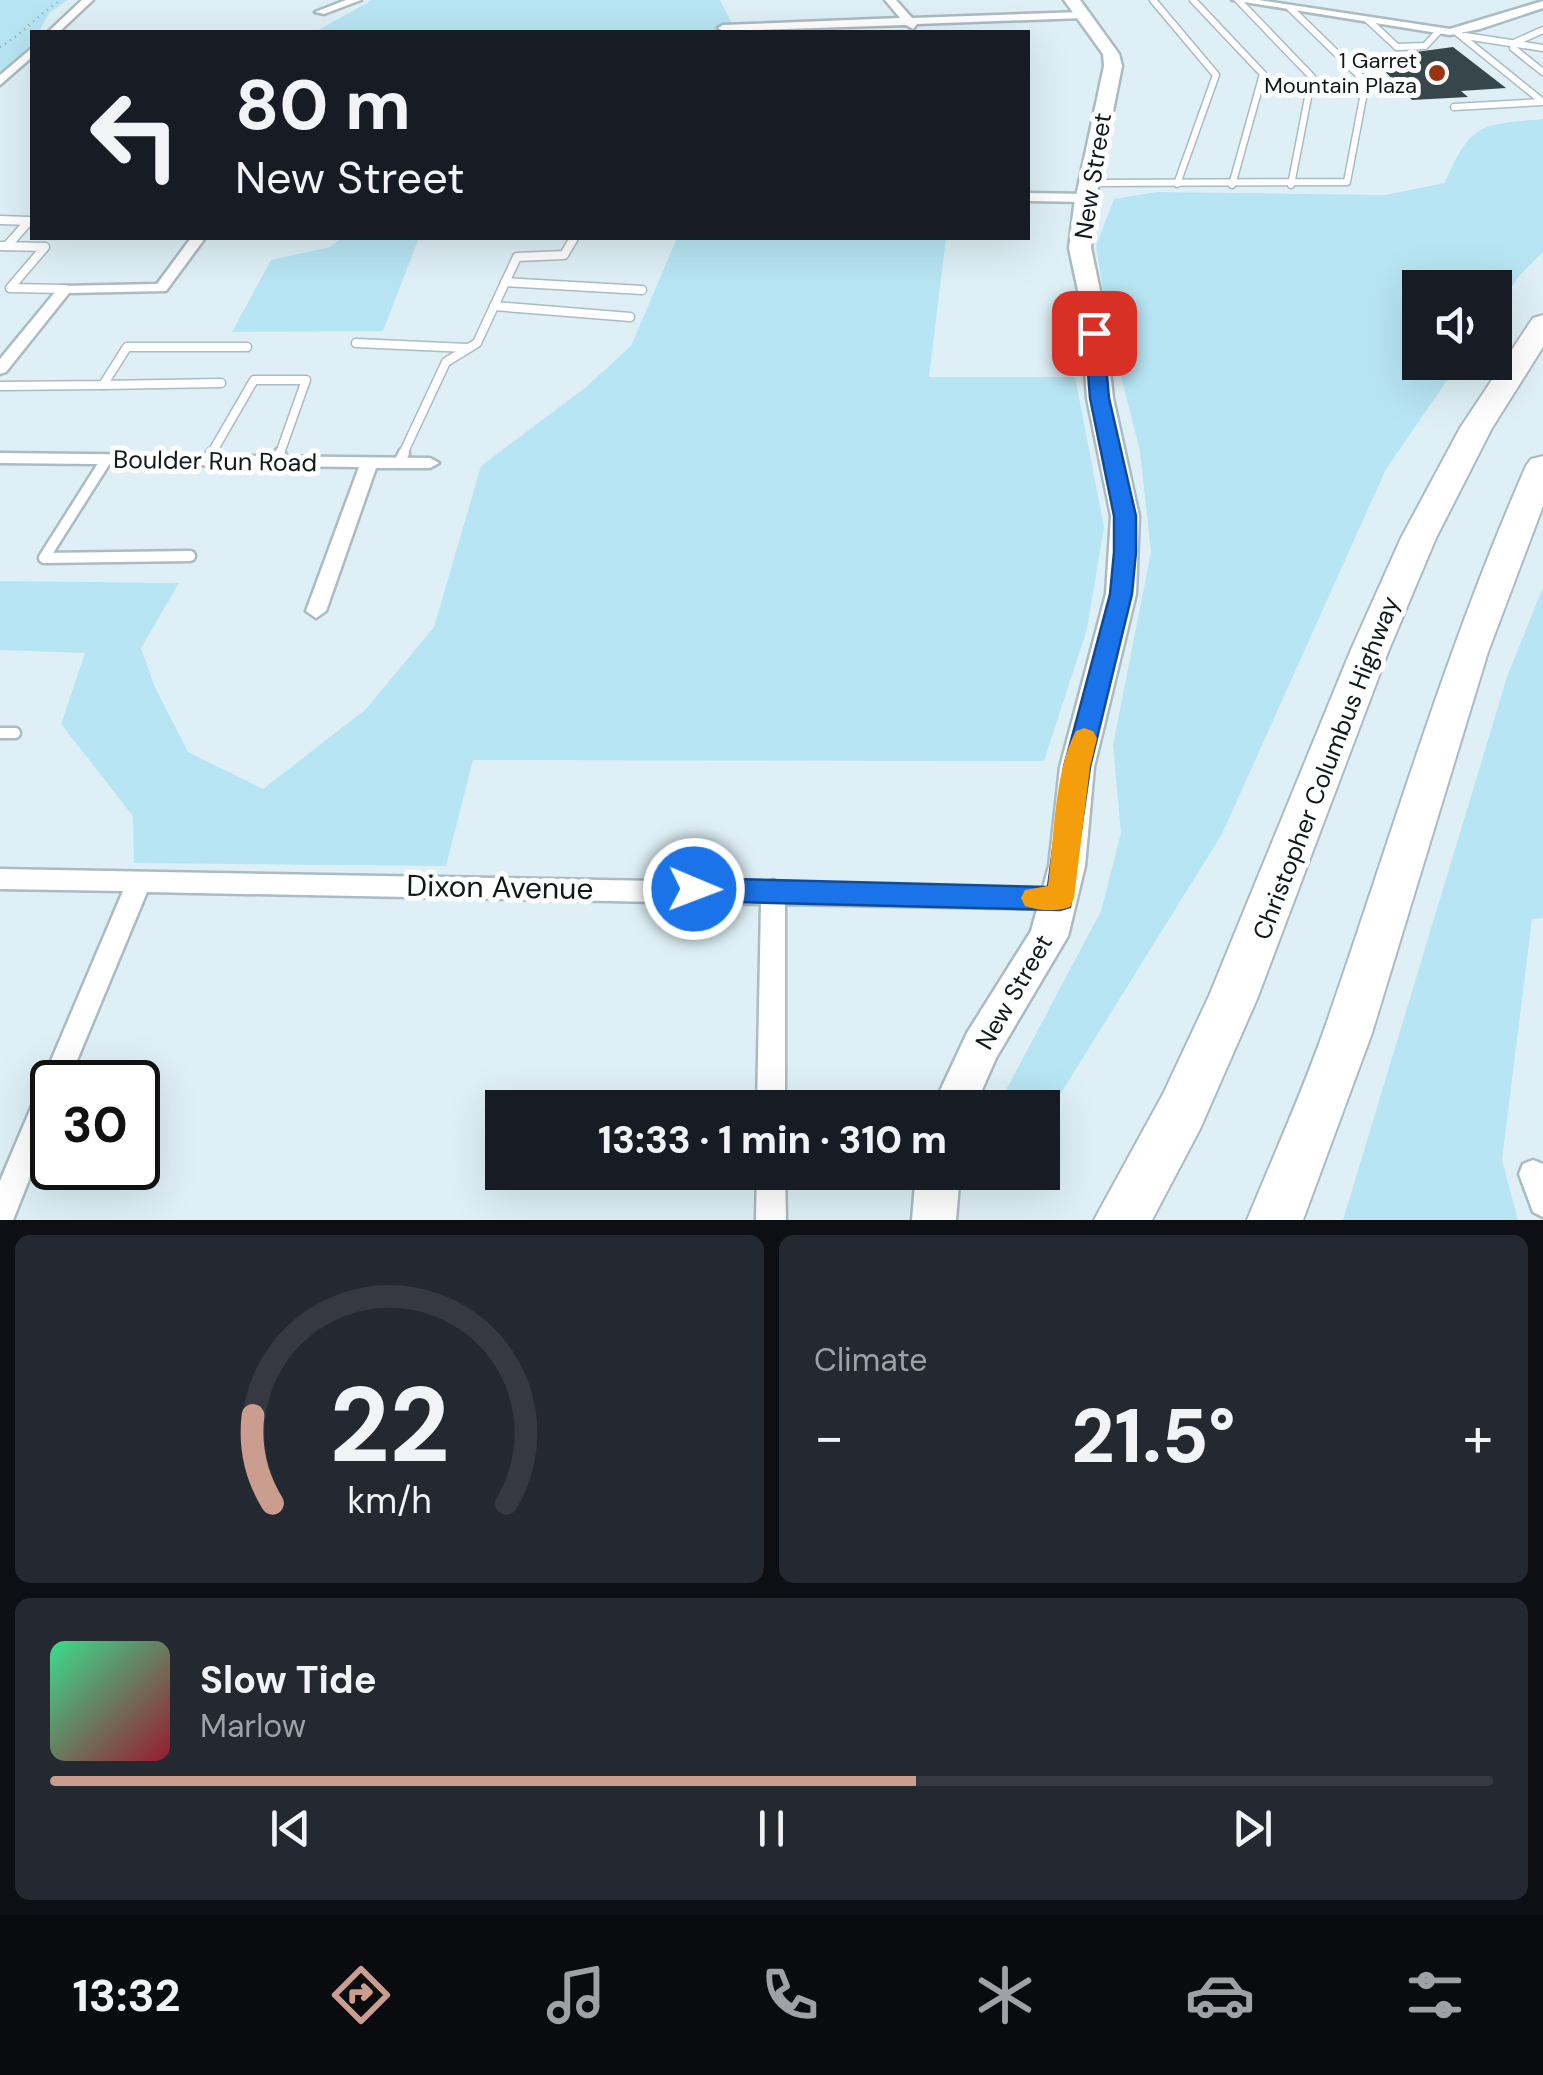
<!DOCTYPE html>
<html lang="en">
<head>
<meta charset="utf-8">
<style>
	:root { --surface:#171b24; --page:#242831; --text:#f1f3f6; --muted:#9ea1a6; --line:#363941; --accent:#ca9d8e }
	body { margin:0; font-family:"DM Sans",sans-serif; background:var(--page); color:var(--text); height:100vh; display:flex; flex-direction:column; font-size:38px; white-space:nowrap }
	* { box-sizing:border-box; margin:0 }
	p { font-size:32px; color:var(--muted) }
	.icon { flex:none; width:55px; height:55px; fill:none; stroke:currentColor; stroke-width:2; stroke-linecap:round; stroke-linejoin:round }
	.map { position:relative; height:1220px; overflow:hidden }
	.sheet { display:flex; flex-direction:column; gap:15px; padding:15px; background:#0d0f14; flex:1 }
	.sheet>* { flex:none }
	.guide { position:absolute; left:30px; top:30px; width:1000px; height:210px; border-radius:0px; box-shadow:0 10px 40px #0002; background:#171b24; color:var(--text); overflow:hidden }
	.buttons { position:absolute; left:1402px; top:270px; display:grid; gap:20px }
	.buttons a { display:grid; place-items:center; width:110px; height:110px; border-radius:0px; background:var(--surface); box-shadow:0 10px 40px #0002; font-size:50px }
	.speed { position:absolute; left:30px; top:1060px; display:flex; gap:20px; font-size:50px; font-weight:700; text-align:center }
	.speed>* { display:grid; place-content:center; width:130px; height:130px; border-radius:50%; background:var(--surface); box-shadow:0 10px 40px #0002; line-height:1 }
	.speed .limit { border:5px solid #111; border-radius:15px; background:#fff; color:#111 }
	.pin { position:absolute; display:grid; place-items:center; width:85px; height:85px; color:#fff; margin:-42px; border-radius:20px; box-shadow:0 5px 15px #0006 }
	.me { position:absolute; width:110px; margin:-55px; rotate:91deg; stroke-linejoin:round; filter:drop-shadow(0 0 8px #0008) }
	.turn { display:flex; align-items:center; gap:35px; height:210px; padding:0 40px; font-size:45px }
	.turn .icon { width:130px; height:130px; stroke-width:2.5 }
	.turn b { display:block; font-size:70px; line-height:85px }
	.big { font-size:75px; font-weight:800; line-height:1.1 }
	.sheet .card { flex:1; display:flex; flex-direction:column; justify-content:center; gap:15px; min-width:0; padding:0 35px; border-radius:15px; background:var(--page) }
	.sheet .dial { align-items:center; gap:0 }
	.dial svg { height:260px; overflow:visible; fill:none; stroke:var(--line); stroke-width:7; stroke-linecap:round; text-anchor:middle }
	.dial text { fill:var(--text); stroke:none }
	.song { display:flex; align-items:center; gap:30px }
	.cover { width:120px; height:120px; border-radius:15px; background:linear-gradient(135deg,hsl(150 70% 55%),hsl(350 70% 35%)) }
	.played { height:10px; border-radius:5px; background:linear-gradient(90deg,var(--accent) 60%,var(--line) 60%) }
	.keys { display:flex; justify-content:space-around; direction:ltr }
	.heat { display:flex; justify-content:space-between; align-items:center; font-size:55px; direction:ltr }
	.sheet .tiles { flex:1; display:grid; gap:15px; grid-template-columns:1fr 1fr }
	.card:last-child { grid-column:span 2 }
	.trip { position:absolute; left:485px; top:1090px; width:575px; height:100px; border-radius:0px; background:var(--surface); box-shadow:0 10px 40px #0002; font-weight:800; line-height:100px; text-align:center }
	.dock { display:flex; height:160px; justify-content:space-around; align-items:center; background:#090b0e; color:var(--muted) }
	.dock .icon { width:70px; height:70px }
	.dock .active { color:var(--accent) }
	.dock b { font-size:45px; color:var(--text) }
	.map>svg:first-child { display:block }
</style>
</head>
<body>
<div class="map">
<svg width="1543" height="1220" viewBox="0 0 1543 1220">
	<rect width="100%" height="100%" fill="#def0f6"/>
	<g fill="#b8e5f3">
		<path d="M0,0H68L50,12L39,32H32V44L0,74Z"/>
		<path d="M372,0H720L736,32H315Z"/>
		<path d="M1543,119V252L1520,275L1495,311V288H1420V362L1459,363L1386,469L1222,834L1043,1122L1042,1108L997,1107L1101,911L1121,833L1113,745L1151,552L1140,451L1109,329L1096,246L1114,199L1157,192L1385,195L1445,183C1471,122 1481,125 1543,119Z"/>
		<path d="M342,238H419L383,331L232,332L271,260L330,247Z"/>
		<path d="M677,238H946L929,377H1075L1104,527L1087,629L1044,761L473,760L446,866L134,863L133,816L61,724L85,653L0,650V581L179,583L141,648L154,685L188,752L263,789L366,709L434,627L481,466L585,388L631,346Z"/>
		<path d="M1543,587V918L1532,919L1502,1160L1518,1220H1343L1507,677Z"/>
	</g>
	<path fill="#37464b" d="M1453,47L1506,88L1461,91L1468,97L1412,100L1379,65L1403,64L1393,55Z"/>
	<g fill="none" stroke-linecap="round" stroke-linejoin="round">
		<defs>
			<g id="lane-far2">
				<path d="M1153,0L1216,75L1177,184"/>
				<path d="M1193,0L1263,74L1232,185"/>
				<path d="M1238,0L1312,77L1291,185"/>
				<path d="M1368,20L1397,47L1425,46L1439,31"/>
				<path d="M1543,30L1516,42L1513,48L1543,72"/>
				<path d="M1465,36L1543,48"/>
				<path d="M1454,107L1543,102L1455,31"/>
				<path d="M1089,183L1347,182L1366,82L1290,8"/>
			</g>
			<g id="lane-far1">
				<path d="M0,220L29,221L7,246"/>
				<path d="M0,246L45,247L10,288L65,289"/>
				<path d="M505,282L642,290"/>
				<path d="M494,306L630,317"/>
				<path d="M356,343L467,348"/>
				<path d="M103,385L221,383"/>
				<path d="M0,386L103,385L127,347H247"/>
				<path d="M210,456L254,380H306L279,456"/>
				<path d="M402,456L446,362L477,343L517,257L564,255L574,238"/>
			</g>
			<g id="lane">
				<path d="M106,460L44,558L190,556"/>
				<path d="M207,461L212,453"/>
				<path d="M277,462L280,453"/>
				<path d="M399,463L404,453"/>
				<path d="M0,733H15"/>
			</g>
			<g id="street">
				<path d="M82,0H93L59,32H48Z"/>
				<path d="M346,0H361L324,14L315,12Z"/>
				<path d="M885,0H896L912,18L1083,12L1088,15L1083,18L917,24L913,29L906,25L723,31L718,28L723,25L900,18Z"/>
				<path d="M1232,0H1258L1450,29L1543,1V8L1480,29L1450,35Z"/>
				<path d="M32,48V57L0,85V75Z"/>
				<path d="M1028,193L1086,194L1093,198L1086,202L1028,201Z"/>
				<path d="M191,238H205L166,291L69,293L6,372L0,374V359L60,286L157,284Z"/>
				<path d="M0,453L430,458L439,463L430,468H376L326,611L316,618L306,611L359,467L0,463Z"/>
				<path d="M0,869L764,883L773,880L782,884L1061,889L1070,892L1073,899L1070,906L1061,909L785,904V1108H757L761,904L147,892L68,1082H52V1122L13,1220H0V1181L123,891L0,889Z"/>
				<path d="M1533,1160L1543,1164V1217L1533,1212L1519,1174L1523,1164Z"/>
				<path d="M757,1172H785L786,1220H756Z"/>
			</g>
			<g id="secondary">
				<path d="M1064,0H1080L1119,54L1122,66L1094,206L1091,248L1102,300L1113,398L1139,516L1136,594L1094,767L1085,866L1068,936L996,1058L974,1108H932L967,1033L1031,931L1049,866L1060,767L1106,594L1111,516L1087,398L1080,300L1069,248L1074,206L1104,66L1103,54Z"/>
				<path d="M916,1172H960L956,1220H912Z"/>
			</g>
			<g id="highway">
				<path d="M1543,315V347L1492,428L1436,538L1388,652L1257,999L1200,1129L1152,1220H1094L1163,1094L1209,996L1350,652L1401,538L1460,428L1533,318Z"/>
				<path d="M1543,456V506L1488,652L1372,1033L1303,1220H1247C1273,1157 1301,1095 1324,1030C1390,841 1445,650 1526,466L1531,459Z"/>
			</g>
		</defs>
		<use href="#lane-far2" stroke="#aabbc1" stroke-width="9"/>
		<use href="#lane-far1" stroke="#aabbc1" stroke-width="11"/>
		<use href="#lane" stroke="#aabbc1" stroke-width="15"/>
		<use href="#street" stroke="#aabbc1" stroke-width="5"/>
		<use href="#secondary" stroke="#aabbc1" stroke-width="5"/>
		<use href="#highway" stroke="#aabbc1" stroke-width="4"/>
		<path stroke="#99a7ac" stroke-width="2.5" stroke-dasharray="1 5" stroke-linecap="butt" d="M0,47C23,34 37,15 60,1"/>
		<use href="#lane-far2" stroke="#fff" stroke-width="6"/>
		<use href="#lane-far1" stroke="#fff" stroke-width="8"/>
		<use href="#lane" stroke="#fff" stroke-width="10"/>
		<use href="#street" fill="#fff" fill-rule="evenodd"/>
		<use href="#secondary" fill="#fff" fill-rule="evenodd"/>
		<use href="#highway" fill="#fff" fill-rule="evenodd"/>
	</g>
	<path fill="#1a73e8" stroke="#114b97" stroke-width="2.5" d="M1094,327L1103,333L1109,398L1136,516V552L1132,594L1090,767L1070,907L1060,910L694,901L684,897L680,889L684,881L694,878L1048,887L1064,767L1110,594L1114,552V516L1090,398L1085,333Z"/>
	<path fill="#f59e0b" d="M1084,728L1093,731L1097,738L1090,767L1074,898L1070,907C1056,912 1040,911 1025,906L1021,898L1025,890L1048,886C1054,842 1054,770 1076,731Z"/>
	<circle fill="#9a340e" stroke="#fff" stroke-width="4" cx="1437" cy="73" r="10"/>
	<g text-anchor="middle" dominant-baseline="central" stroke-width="10" stroke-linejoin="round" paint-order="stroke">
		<g font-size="22" fill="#11181a" stroke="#fff" text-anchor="end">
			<text x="1417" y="60">1 Garret<tspan x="1417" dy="25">Mountain Plaza</tspan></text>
		</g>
		<g font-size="25" fill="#11181a" stroke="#fff">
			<text transform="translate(1093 176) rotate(-81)">New Street</text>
			<text transform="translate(215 461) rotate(1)">Boulder Run Road</text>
			<text transform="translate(1326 768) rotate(-69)">Christopher Columbus Highway</text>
			<text transform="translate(1014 992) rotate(-60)">New Street</text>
		</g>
		<g font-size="30" fill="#11181a" stroke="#fff">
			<text transform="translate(500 887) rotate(1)">Dixon Avenue</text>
		</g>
	</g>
</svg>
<div class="buttons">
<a><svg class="icon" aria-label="sound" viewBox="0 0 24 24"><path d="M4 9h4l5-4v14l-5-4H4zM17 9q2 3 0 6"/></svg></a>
</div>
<div class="speed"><div class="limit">30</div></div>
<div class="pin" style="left:1094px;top:333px;background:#d93025"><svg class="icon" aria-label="arrive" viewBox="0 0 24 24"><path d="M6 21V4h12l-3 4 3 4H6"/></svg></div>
<svg class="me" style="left:694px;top:889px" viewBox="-20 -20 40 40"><circle r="17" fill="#1a73e8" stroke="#fff" stroke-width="3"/><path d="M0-11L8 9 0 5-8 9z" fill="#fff"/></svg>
<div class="trip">13:33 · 1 min · 310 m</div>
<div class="guide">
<div class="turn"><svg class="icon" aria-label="left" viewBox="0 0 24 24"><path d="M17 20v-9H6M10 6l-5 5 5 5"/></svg><div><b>80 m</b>New Street</div></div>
</div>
</div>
<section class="sheet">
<div class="tiles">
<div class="card dial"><svg viewBox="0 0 100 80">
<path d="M14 69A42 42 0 1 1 86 69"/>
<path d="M14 69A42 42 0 0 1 8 42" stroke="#ca9d8e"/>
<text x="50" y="56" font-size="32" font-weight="700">22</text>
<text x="50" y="72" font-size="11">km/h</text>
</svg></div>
<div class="card"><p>Climate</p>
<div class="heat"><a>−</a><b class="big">21.5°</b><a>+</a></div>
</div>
<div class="card">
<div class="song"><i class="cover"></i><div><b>Slow Tide</b><p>Marlow</p></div></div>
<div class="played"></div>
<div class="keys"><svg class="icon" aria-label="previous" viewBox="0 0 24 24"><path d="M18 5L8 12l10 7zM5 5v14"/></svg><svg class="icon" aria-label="pause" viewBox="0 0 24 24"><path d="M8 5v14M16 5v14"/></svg><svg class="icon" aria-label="next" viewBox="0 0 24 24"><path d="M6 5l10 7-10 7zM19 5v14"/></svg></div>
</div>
</div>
</section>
<nav class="dock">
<b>13:32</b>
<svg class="icon active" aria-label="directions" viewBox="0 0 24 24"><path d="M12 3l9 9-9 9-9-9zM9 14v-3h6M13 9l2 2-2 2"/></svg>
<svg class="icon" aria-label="music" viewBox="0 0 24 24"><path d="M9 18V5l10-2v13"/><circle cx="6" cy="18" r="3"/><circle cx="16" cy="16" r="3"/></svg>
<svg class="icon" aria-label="phone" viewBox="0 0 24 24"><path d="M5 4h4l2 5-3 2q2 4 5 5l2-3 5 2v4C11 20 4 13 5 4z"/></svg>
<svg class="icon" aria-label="climate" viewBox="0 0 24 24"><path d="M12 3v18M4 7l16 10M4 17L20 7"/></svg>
<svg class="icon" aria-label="car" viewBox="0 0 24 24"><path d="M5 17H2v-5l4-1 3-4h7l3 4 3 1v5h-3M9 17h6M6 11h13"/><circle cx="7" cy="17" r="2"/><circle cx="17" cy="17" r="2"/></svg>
<svg class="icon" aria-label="filters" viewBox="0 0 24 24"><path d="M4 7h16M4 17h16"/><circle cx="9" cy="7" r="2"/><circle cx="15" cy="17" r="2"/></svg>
</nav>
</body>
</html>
